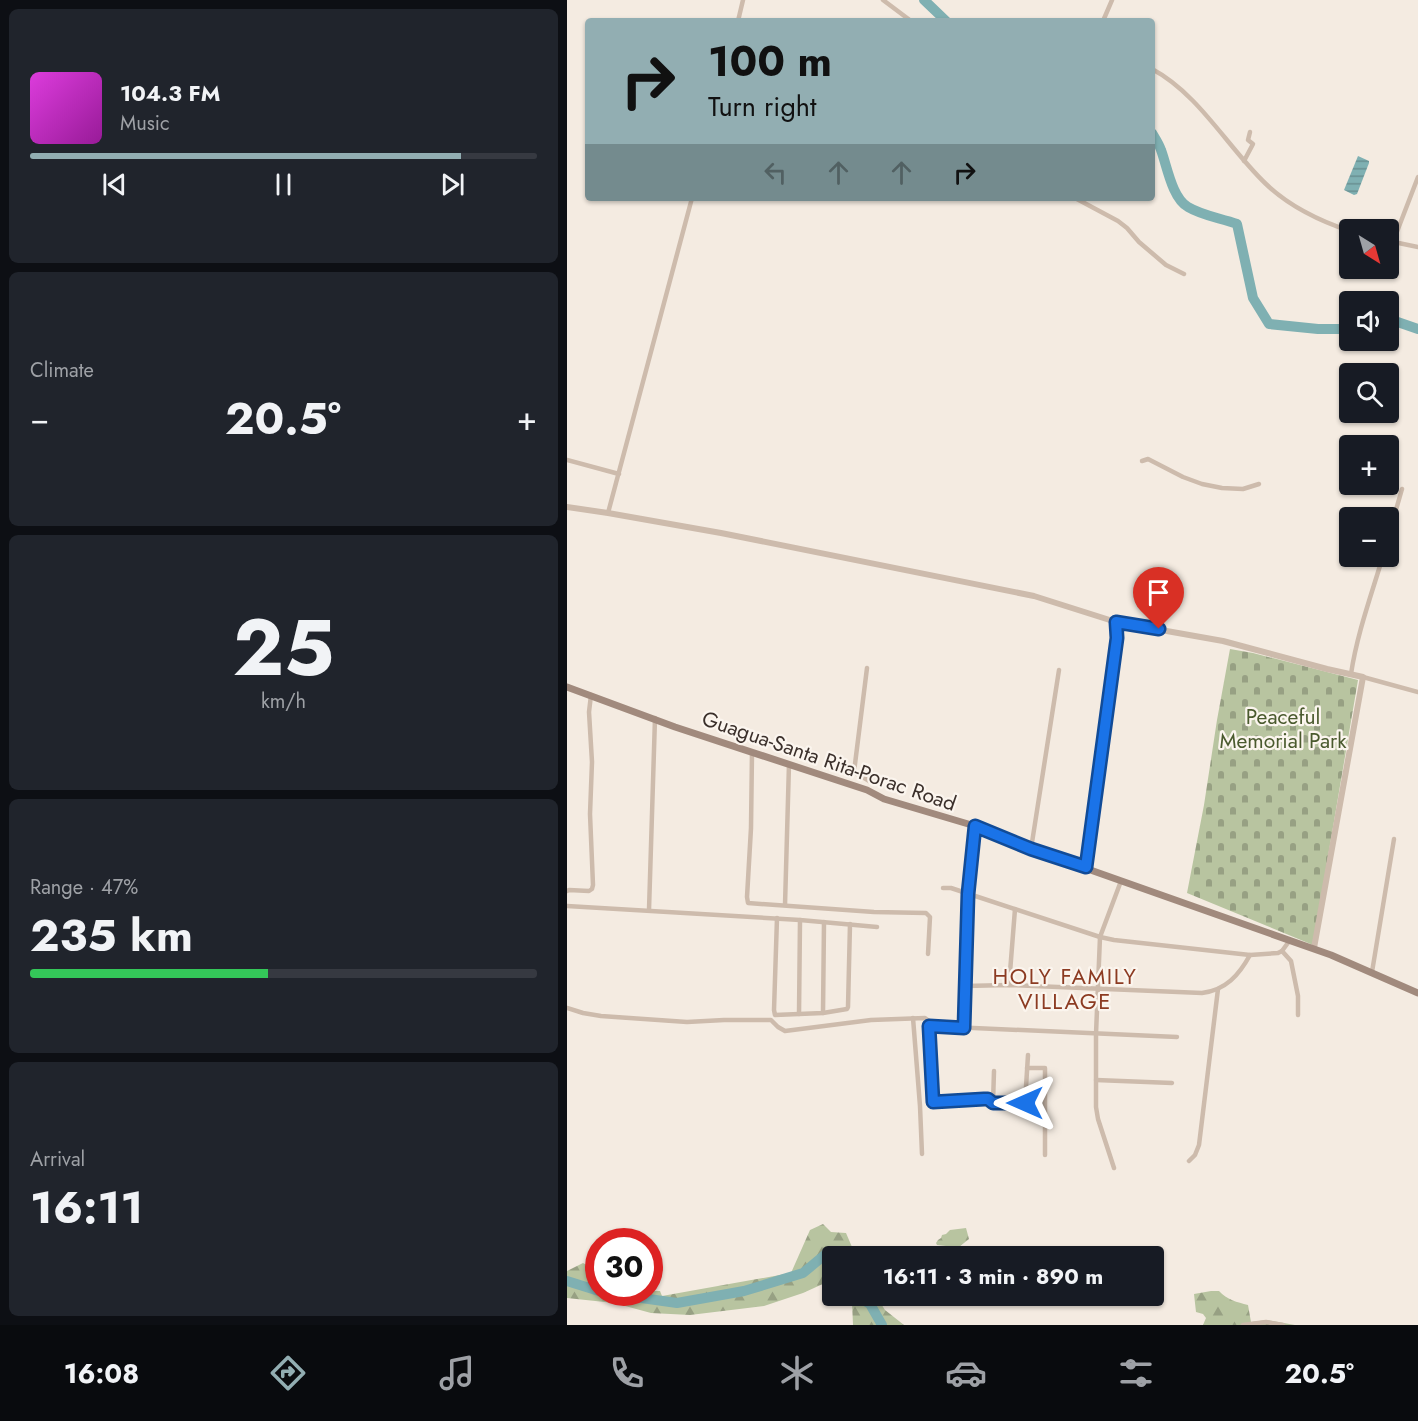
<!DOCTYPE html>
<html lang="en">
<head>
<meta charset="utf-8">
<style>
	:root { --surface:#171b24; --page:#20242c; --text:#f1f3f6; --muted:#9ea1a6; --line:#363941; --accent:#92aeb2 }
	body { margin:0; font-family:Jost,sans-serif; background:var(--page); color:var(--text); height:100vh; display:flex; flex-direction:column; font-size:22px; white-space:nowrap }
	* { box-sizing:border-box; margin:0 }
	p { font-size:20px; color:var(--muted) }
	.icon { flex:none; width:33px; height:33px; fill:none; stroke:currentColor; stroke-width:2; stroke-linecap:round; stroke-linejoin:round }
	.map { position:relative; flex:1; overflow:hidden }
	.details { display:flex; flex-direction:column; gap:9px; padding:9px; background:#0d0f14; width:567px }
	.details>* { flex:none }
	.top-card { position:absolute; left:18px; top:18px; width:570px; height:183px; border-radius:6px; box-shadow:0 2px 4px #0004; background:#92aeb2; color:#111; overflow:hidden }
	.needle { width:39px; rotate:143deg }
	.tools { position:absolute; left:772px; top:219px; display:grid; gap:12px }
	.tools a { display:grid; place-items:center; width:60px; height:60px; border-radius:6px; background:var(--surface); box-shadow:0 2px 4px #0004; font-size:30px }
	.speed { position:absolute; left:18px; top:1228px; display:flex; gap:12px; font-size:30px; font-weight:700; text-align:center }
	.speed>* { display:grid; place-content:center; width:78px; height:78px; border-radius:50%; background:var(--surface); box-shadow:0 2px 4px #0004; line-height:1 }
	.speed .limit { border:9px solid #d22; background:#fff; color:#111 }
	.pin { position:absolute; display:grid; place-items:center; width:51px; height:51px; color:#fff; margin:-62px -26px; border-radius:50% 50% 50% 0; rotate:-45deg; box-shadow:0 0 6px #0007 }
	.pin .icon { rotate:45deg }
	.me { position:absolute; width:66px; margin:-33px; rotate:270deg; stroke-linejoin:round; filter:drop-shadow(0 0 4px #0008) }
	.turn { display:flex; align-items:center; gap:21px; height:126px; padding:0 24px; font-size:27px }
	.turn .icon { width:78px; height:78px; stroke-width:2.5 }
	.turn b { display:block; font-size:42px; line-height:51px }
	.lanes { display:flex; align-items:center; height:57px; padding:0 24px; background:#0003; justify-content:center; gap:30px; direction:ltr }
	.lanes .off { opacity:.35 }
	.big { font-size:45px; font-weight:700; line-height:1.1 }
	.details .card { flex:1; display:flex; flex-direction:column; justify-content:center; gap:9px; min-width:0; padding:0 21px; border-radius:9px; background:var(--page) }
	.details .dial { align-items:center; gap:0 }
	.dial b { font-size:78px; line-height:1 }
	.song { display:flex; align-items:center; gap:18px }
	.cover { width:72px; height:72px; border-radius:9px; background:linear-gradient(135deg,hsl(300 70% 55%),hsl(300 70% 35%)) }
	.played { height:6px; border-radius:3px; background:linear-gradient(90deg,var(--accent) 85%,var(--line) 85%) }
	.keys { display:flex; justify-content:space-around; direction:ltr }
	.heat { display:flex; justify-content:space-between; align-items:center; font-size:33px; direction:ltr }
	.charge { height:9px; border-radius:4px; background:linear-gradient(90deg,#34c759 47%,var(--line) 0) }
	.trip { position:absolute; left:255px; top:1246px; width:342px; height:60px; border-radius:6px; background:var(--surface); box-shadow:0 2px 4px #0004; font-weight:700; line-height:60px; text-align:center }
	.tab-bar { display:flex; height:96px; justify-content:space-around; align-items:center; background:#090b0e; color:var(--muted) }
	.tab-bar .icon { width:42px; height:42px }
	.tab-bar .active { color:var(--accent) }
	.tab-bar b { font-size:27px; color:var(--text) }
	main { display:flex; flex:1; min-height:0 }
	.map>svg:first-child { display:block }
</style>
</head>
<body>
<main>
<section class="details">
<div class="card">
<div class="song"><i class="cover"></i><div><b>104.3 FM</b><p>Music</p></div></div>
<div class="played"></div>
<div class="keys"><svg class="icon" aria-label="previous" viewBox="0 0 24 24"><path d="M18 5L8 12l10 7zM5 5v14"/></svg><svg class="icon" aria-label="pause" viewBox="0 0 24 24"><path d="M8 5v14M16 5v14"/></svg><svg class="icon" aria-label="next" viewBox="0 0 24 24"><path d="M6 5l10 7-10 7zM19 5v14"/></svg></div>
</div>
<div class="card"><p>Climate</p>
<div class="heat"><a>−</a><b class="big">20.5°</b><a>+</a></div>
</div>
<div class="card dial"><b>25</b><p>km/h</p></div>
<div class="card"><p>Range · 47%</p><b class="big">235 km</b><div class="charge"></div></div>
<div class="card"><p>Arrival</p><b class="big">16:11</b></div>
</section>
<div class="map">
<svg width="851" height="1325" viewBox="0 0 851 1325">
	<defs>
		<pattern id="forest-firs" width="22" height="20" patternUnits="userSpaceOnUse" patternTransform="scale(1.5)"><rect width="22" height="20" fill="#b8c4a0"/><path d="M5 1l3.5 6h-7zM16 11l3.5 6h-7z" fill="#97a083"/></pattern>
		<pattern id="cemetery-stones" width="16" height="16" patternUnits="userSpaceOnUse" patternTransform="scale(1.5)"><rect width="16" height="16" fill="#b8c4a0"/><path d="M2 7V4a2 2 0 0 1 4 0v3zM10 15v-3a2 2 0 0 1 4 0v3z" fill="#97a083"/></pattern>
		<pattern id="water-rules" width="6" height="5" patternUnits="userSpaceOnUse" patternTransform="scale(1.5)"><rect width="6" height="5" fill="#7fb0b2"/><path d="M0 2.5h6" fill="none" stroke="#699091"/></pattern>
	</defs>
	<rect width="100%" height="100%" fill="#f4ebe1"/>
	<g fill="url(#forest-firs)">
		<path d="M256,1224L264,1232L279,1233L288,1254L285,1257H266L265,1288L258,1283L236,1293L197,1306L123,1315L84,1313L47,1303L0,1298V1271L16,1263L31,1271L32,1293H82L83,1291H93L95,1296L224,1273L243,1230Z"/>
		<path d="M399,1228L402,1239L387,1251L380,1252L379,1246L370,1245L369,1243L371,1240L374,1238L375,1235L379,1234L383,1230Z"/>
		<path d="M644,1291H652C660,1300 670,1302 681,1305L684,1322L700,1320L728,1325H636L639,1318L636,1314L629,1312L627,1294Z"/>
		<path d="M276,1296H309L318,1310L337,1325H286L285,1302Z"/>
	</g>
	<path fill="url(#cemetery-stones)" d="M663,649L686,653L791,680L746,945L620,893L637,805L650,720Z"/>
	<path fill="url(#water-rules)" d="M791,156L802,161V163L790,194L787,195L777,190Z"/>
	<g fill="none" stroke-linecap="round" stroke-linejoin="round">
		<g stroke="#7fb0b2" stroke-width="10">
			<path d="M357,0L379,21"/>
			<path d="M585,133C588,138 592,144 594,150C600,166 605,198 621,207C636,216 654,218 670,224L686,298L702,324L751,329H783"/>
			<path d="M822,319L851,329"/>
			<path d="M0,1281L32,1291"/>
			<path d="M39,1293L110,1303L177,1291L236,1273L260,1253L266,1264"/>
			<path d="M289,1296L303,1304L315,1325"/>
		</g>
		<g stroke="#cdbbac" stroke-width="4.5">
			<path d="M316,0L344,21"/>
			<path d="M171,21L176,0"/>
			<path d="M536,21L545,0"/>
			<path d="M585,69C632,94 661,148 699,184C722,206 753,221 783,231"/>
			<path d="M677,161L686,144L681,140L683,132"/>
			<path d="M508,198L551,221L560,228L572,242L599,265L617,274"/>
			<path d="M822,241L851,247"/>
			<path d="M826,242L851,177"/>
			<path d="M0,460L52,474"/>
			<path d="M575,461L581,459L616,477L635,484L655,488L676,489L692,484"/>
			<path d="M41,513L125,198"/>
			<path d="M822,534L835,489"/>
			<path d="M300,668L287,772L304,782"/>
			<path d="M784,674C790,634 804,596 816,556"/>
			<path d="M796,677L851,692"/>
			<path d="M185,752L184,828L180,897L181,903L307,912L359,913L363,917L361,954"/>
			<path d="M464,849L492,670"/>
			<path d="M519,867L550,638L549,622"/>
			<path d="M376,888H384L533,937L547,940L683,955L711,953L715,951L723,940"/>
			<path d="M0,891L2,890L22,891L25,889L26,885L23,814L25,762L22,712L24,695"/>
			<path d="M218,905L222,764"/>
			<path d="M0,906L233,920L310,927"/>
			<path d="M82,910L88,718"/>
			<path d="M210,918L207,1010L208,1015L256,1013L280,1009L281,1007L283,924"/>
			<path d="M715,951L724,961L731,996V1015"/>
			<path d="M805,972L827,839"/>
			<path d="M442,985L448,909"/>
			<path d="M398,986L442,985L635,993C659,990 672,975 683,955"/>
			<path d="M0,1008L16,1013L34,1016L120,1022L157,1020H204L211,1027L218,1031L304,1020L358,1018L362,1021L366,1102L417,1099L424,1101L426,1103H458L461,1055"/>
			<path d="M256,1013L257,922"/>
			<path d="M232,1014L233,920"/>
			<path d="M346,1018L353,1106L355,1154"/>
			<path d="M362,1026L610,1037"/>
			<path d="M397,1028L401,894L408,826"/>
			<path d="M460,1068H478V1155"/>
			<path d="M529,1080L605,1083"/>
			<path d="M426,1103L427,1071"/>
			<path d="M622,1161L628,1155L632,1145L651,989"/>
			<path d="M547,1168L531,1119L529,1107V1034L533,937L554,881"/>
			<path d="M676,1325L699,1322L716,1325"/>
		</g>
		<path stroke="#cdbbac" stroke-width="6" d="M0,507L41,513L154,533L467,596L549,622L656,641L760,669L796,677L747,948"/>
		<path stroke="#a18a7d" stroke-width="7" d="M0,687L108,727L300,790L317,799L408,826L464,849L764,955L851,993"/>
	</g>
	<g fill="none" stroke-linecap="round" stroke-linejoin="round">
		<defs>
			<path id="route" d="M458,1103H426L421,1099H417L366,1102L362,1026L397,1028L401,894L408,826L464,849L519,867L550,638L549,622L592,629"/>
		</defs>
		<use href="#route" stroke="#114b97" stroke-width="15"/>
		<use href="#route" stroke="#1a73e8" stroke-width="10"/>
	</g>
	<g text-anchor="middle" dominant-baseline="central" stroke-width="4.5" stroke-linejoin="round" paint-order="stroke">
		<g font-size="21" fill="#4a5a2e" stroke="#fbf5ee">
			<text x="716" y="717">Peaceful<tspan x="716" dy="24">Memorial Park</tspan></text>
		</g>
		<g font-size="21" fill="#3b302b" stroke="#fbf5ee">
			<text transform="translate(262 761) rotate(19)">Guagua-Santa Rita-Porac Road</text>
		</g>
		<g font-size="22" letter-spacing="1.5" fill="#8c3b22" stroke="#fbf5ee">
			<text x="498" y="976">HOLY FAMILY<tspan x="498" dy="25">VILLAGE</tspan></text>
		</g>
	</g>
</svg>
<div class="tools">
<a><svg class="needle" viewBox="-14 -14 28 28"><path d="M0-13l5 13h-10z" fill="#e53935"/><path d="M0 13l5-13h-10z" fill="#9ea1a6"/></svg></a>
<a><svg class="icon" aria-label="sound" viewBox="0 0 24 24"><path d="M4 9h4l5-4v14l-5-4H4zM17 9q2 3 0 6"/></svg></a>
<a><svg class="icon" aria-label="search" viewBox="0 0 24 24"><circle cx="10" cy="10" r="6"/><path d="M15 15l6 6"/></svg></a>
<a>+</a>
<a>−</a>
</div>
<div class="speed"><div class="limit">30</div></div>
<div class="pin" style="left:592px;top:629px;background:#d93025"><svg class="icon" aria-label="arrive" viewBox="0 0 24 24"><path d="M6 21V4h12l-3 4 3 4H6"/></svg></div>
<svg class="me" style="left:458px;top:1103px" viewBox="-20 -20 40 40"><path d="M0-17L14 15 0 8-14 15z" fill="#1a73e8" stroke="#fff" stroke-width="4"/></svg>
<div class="trip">16:11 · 3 min · 890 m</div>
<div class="top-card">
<div class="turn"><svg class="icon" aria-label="right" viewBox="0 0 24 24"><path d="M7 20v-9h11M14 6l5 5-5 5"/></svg><div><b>100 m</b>Turn right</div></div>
<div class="lanes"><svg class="icon off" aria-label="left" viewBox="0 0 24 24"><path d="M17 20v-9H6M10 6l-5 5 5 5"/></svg><svg class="icon off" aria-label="ahead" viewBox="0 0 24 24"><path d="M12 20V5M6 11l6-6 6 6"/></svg><svg class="icon off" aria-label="ahead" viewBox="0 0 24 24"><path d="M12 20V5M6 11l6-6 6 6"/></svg><svg class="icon" aria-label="right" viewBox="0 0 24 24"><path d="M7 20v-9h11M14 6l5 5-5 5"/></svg></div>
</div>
</div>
</main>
<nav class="tab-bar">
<b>16:08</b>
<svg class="icon active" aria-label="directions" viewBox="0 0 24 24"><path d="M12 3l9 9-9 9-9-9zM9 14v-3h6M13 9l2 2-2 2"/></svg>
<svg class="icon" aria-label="music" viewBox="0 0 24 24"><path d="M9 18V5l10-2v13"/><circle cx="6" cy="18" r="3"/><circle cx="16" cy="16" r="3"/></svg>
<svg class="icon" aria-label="phone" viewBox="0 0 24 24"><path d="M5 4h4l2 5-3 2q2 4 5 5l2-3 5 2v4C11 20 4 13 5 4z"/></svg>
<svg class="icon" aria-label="climate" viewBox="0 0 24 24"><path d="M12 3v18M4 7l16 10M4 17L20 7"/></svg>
<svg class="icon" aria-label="car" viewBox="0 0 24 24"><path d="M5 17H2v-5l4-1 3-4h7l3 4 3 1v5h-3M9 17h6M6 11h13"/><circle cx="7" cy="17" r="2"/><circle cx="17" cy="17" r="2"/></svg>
<svg class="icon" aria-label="filters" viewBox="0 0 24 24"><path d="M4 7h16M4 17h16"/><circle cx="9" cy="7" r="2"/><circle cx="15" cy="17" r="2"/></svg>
<b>20.5°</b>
</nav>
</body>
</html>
